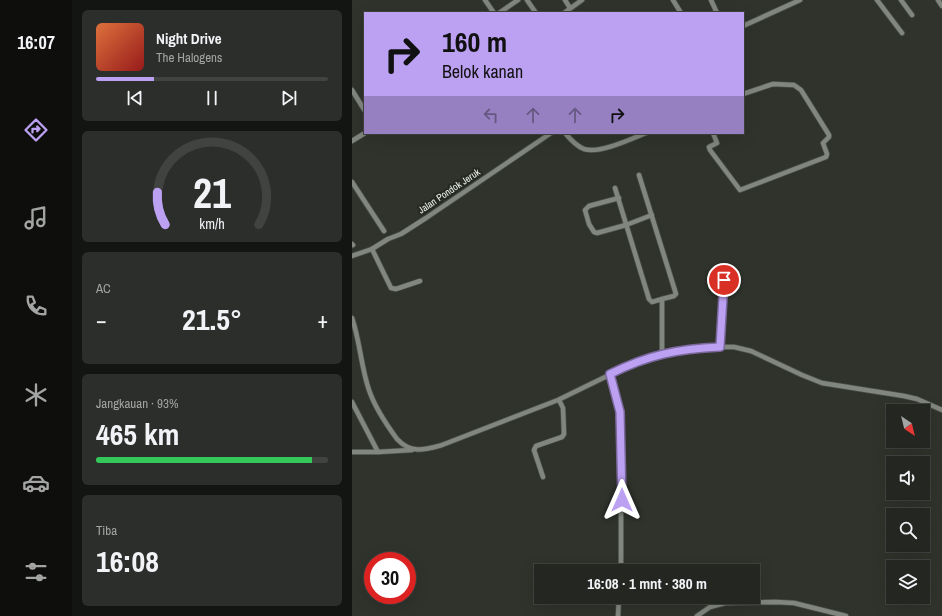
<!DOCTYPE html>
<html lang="id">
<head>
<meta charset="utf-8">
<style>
	:root { --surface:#232621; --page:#2b2e2a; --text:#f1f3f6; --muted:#a3a5a5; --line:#40433f; --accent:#bca0f2 }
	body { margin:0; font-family:"Archivo Narrow",sans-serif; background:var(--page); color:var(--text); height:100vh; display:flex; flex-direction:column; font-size:15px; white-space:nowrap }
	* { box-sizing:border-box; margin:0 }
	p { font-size:13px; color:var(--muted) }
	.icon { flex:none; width:22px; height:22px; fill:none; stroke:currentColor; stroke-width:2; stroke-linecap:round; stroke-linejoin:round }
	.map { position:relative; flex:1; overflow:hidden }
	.sheet { display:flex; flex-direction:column; gap:10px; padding:10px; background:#131512; width:280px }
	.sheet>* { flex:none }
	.banner { position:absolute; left:12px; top:12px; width:380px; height:122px; border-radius:0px; box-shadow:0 4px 16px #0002,0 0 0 1px var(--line); background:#bca0f2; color:#111; overflow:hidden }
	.needle { width:26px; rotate:145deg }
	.buttons { position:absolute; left:534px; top:404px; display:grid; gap:8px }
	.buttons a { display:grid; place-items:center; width:44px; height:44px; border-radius:0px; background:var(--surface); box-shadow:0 4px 16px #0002,0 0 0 1px var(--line); font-size:20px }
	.speed { position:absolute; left:12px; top:552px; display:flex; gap:8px; font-size:20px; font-weight:700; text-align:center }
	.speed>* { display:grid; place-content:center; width:52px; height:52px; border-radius:50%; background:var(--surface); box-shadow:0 4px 16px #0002,0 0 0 1px var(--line); line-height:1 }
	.speed .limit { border:6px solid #d22; background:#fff; color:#111 }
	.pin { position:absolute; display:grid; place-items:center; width:34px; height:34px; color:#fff; margin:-17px; border:2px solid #fff; border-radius:50%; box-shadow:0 1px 4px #0007 }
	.me { position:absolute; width:44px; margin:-22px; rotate:0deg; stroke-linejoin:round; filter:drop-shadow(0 0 3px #0008) }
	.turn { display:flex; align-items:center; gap:14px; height:84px; padding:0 12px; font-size:18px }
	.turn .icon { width:52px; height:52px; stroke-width:2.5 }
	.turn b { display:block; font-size:28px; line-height:34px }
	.lanes { display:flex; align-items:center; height:38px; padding:0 12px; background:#0003; justify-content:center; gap:20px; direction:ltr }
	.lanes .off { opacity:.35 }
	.big { font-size:30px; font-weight:800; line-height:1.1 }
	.sheet .tile { flex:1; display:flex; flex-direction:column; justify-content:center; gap:6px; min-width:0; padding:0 14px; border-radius:6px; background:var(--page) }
	.sheet .dial { align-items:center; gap:0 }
	.dial svg { height:104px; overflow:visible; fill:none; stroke:var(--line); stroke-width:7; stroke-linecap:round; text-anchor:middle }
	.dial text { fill:var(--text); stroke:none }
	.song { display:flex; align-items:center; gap:12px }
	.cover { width:48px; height:48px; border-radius:6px; background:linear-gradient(135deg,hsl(20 70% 55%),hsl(0 70% 35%)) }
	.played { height:4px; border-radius:2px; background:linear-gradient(90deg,var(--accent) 25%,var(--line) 25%) }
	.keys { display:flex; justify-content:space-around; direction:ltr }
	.heat { display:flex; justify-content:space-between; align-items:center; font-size:22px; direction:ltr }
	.charge { height:6px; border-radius:3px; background:linear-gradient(90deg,#34c759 93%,var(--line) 0) }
	.trip { position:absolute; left:182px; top:564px; width:226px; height:40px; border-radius:0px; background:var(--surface); box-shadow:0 4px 16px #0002,0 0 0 1px var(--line); font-weight:800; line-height:40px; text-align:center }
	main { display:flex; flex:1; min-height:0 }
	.tab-bar { display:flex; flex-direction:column; width:72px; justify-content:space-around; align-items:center; background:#0e0f0d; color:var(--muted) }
	.tab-bar .icon { width:28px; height:28px }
	.tab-bar .selected { color:var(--accent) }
	.tab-bar b { font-size:18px; color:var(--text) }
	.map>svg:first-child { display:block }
</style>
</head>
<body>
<main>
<nav class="tab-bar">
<b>16:07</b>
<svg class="icon selected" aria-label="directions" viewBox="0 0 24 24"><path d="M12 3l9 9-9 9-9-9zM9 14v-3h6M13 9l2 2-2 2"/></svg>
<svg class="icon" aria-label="music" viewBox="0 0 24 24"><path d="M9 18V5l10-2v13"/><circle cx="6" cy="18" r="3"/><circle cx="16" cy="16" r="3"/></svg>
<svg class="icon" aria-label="phone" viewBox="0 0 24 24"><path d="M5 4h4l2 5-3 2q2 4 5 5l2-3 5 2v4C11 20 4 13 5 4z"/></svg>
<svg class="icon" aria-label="climate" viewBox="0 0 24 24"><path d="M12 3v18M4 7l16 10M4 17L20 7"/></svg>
<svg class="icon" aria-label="car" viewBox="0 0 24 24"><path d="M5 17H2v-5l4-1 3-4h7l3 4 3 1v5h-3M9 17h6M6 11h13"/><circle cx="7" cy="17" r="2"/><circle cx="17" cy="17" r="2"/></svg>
<svg class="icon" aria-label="filters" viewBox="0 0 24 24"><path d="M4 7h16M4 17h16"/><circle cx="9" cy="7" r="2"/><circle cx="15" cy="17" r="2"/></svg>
</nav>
<section class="sheet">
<div class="tile">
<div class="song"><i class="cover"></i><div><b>Night Drive</b><p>The Halogens</p></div></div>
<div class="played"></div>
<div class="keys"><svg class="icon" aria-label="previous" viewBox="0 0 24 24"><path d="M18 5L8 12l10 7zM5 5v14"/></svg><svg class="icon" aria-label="pause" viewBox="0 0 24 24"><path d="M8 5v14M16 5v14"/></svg><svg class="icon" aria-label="next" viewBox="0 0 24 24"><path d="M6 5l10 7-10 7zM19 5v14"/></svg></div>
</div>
<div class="tile dial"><svg viewBox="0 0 100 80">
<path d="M14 69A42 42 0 1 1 86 69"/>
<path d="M14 69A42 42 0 0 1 8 44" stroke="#bca0f2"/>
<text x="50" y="56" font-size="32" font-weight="700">21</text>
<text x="50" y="72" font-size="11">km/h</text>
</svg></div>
<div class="tile"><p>AC</p>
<div class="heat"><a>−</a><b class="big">21.5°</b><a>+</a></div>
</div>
<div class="tile"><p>Jangkauan · 93%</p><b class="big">465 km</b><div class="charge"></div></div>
<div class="tile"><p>Tiba</p><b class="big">16:08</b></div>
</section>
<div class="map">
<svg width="590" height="616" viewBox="0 0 590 616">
	<rect width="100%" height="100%" fill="#2f332c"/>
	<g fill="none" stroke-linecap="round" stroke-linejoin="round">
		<defs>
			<g id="street">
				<path d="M133,0L142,13"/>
				<path d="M175,0L184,13"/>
				<path d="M213,0L218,8"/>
				<path d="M321,0L329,13"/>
				<path d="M359,0L365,13"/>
				<path d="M525,0L550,33"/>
				<path d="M549,0L560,15"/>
				<path d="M586,0L590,6"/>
				<path d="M147,13L166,0"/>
				<path d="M212,13L230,0"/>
				<path d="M391,26L448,0"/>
				<path d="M0,90L13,111"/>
				<path d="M213,133C218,139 224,146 232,149C247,154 279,139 294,133"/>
				<path d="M361,133L365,143L357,147L358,150L388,190L474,157L475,154L471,143L477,137V135L449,90L442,85L421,84L391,94"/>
				<path d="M0,141L13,133"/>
				<path d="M287,175L324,294L322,296L310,299V354"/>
				<path d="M0,182L32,231"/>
				<path d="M263,188L297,299L300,302L310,299"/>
				<path d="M267,198L237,206L233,210L237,224L242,232L245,233L274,225L300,215"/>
				<path d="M0,244L1,245"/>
				<path d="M20,249L39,288L44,289L68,281"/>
				<path d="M0,256L20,249L36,239L49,234L74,218L199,133"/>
				<path d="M0,318C8,341 9,367 17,390C23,408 34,424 45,439C59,454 72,450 90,445L206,400L288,360L320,351L356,347H382L399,351L450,375L470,383L552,396L565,399L590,410"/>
				<path d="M368,347L372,280"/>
				<path d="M258,374L268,412L269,424V571"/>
				<path d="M0,402L26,452"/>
				<path d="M0,452H26L60,450"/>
				<path d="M191,477L182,450L184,446L210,437L212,434L211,408L207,400"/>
				<path d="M266,616L267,597"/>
				<path d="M345,616L358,607L373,603L424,602L442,603L494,616"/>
			</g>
		</defs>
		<use href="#street" stroke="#4a4e48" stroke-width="6"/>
		<use href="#street" stroke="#81867e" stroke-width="4.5"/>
	</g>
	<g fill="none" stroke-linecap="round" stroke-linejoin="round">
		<defs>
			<path id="route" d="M270,500L268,412L258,374C296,355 325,349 368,347L372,280"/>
		</defs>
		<use href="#route" stroke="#7a689d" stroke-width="10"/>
		<use href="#route" stroke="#bca0f2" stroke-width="7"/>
	</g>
	<g text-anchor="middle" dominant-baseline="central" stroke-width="4" stroke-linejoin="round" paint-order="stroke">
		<g font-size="10" fill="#edf0ec" stroke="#252922">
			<text transform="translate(97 191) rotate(-34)">Jalan Pondok Jeruk</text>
		</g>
	</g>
</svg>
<div class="buttons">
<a><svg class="needle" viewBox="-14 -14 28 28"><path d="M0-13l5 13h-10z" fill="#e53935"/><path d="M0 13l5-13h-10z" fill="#a3a5a5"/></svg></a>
<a><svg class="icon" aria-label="sound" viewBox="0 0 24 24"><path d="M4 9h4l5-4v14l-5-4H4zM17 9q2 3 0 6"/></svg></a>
<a><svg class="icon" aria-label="search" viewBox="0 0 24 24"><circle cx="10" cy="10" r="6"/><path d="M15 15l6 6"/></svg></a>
<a><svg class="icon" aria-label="layers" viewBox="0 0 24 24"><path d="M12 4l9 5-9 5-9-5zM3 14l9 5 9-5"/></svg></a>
</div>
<div class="speed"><div class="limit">30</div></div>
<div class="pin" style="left:372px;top:280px;background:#d93025"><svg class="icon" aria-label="arrive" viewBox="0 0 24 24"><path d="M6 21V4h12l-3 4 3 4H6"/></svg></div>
<svg class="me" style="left:270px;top:500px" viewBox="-20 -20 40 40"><path d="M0-17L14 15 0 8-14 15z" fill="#bca0f2" stroke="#fff" stroke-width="4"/></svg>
<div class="trip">16:08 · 1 mnt · 380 m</div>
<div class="banner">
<div class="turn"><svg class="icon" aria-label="right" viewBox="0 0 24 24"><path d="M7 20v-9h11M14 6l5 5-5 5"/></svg><div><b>160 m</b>Belok kanan</div></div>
<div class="lanes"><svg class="icon off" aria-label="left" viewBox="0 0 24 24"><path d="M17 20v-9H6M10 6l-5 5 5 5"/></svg><svg class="icon off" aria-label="ahead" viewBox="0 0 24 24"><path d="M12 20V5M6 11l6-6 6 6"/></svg><svg class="icon off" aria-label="ahead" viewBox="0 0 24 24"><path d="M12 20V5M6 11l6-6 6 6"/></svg><svg class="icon" aria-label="right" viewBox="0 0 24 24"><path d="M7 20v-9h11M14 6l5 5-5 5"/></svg></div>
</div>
</div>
</main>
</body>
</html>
